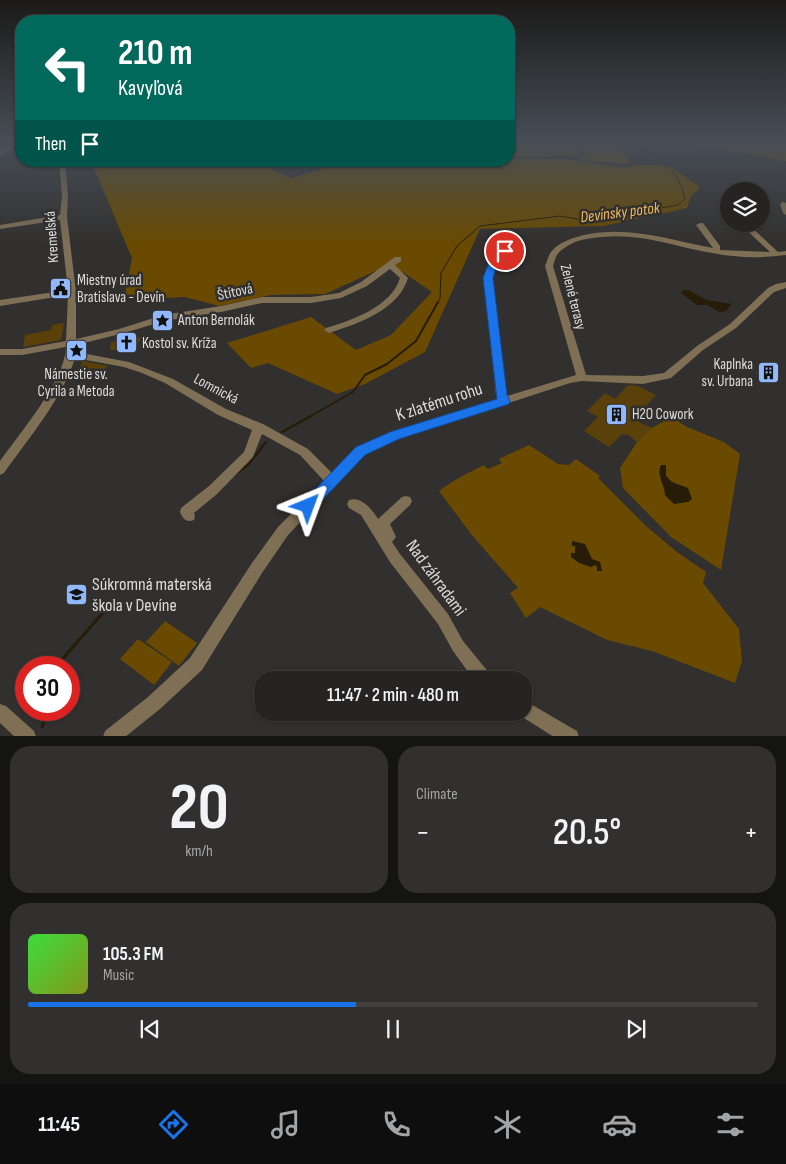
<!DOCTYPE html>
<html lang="en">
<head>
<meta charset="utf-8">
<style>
	:root { --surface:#252422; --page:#31302f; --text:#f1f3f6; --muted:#a3a4a5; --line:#424140; --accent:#1a73e8 }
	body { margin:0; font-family:"Sofia Sans Condensed",sans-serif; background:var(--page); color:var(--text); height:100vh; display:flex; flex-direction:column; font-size:19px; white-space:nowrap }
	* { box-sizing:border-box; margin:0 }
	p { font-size:16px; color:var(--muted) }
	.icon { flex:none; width:28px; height:28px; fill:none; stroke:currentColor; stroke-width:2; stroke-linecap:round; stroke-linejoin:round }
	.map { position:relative; height:736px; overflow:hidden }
	.side { display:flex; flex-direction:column; gap:10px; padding:10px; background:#141413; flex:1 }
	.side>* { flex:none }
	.banner { position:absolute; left:15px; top:15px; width:500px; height:152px; border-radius:20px; box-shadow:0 1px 4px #0004,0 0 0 1px var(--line); background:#00695c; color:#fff; overflow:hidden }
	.buttons { position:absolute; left:720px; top:182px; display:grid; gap:10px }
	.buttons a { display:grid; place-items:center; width:50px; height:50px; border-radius:50%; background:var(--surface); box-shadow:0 1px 4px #0004,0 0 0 1px var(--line); font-size:25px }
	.speed { position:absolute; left:15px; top:656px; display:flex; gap:10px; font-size:25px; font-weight:700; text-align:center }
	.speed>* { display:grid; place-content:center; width:65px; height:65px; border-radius:50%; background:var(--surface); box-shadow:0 1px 4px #0004,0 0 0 1px var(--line); line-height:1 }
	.speed .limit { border:8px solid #d22; background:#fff; color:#111 }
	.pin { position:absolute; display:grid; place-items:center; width:42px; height:42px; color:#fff; margin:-21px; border:2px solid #fff; border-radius:50%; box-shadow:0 1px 5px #0007 }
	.me { position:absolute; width:55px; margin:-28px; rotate:44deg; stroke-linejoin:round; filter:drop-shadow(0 0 4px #0008) }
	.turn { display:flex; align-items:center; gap:18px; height:105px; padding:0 20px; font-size:22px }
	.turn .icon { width:65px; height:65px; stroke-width:2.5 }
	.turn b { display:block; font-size:35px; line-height:42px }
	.then { display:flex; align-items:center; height:48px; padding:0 20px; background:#0003; gap:10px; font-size:19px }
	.big { font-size:38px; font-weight:600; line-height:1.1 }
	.side .tile { flex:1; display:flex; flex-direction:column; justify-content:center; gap:8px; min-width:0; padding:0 18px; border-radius:20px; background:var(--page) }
	.side .dial { align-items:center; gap:0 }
	.dial b { font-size:65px; line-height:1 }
	.song { display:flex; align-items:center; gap:15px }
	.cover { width:60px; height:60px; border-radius:8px; background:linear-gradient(135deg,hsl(120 70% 55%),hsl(70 70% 35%)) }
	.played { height:5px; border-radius:2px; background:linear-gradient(90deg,var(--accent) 45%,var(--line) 45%) }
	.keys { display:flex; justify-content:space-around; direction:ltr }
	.heat { display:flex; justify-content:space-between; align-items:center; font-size:28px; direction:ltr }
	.side .tiles { flex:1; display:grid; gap:10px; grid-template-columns:1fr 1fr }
	.tile:last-child { grid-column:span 2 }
	.trip { position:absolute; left:254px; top:671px; width:278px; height:50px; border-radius:20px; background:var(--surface); box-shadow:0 1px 4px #0004,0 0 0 1px var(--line); font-weight:600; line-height:50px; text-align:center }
	.menu { display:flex; height:80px; justify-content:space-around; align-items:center; background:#0f0e0e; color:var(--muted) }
	.menu .icon { width:35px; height:35px }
	.menu .on { color:var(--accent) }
	.menu b { font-size:22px; color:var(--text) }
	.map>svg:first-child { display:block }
</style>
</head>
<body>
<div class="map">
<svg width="786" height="737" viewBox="0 0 786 737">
	<rect width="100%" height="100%" fill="#31302e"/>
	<g fill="#694a00">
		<path d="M509,141H573L580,155L509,157Z"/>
		<path d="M576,141H614L629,160V164L590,161L577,157L586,155Z"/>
		<path d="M696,141H786V161L700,145Z"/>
		<path d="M509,159H565L624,168L637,165L669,166L700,187L691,196L687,208L603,226L480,229L425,352L365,384L337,394L268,363L251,368L227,343L311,317L356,350L391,335L432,292L391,264L325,294L271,295L219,306L185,297L124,300L132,258L91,161H253L291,178L349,161H509Z"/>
		<path d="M646,401L637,416L640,423L652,428L671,417L687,427L724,442L740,454L721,570L671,537L623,488L620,468L637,442L629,435L622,434Z"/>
		<path d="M529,445L558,464L569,465L576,459L600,476L598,478L646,526L677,552L706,572L703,583L739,629L742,661L735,683L652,651L607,640L540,607L526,618L510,593L518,588L471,534L439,491C453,480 468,473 484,465L488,469L502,463L499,459Z"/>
		<path d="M165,621L197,643L179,666L146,642Z"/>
		<path d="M138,639L172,662L154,685L120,659Z"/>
	</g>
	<g fill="#271c07">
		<path d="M688,290L707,300L732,304L726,311L719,312L707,305H697L681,293L682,291Z"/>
		<path d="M661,465H666V476L672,482L688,488L692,499L688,502L674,504L665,495C665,484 656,476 661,465Z"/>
		<path d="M572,541L585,544L592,559L600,562L602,571H597V567L595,565L591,567L579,563L571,557V553H575V546H572Z"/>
	</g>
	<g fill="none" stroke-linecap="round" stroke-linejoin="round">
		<g stroke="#271c07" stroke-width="1">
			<path d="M626,141L634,145"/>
			<path d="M437,304L440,299L441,273L457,246L480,226L560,216L589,221L678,205L685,199C678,169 664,163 640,147"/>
		</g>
		<path stroke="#271c07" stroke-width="2" d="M309,417L353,392L365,375L387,364L416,341L438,302"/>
		<g stroke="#271c07" stroke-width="2.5">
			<path d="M282,432L311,416"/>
			<path d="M235,474L248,465L266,442"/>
		</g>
		<g stroke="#271c07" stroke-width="3">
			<path d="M59,668L60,662L113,601"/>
			<path d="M42,727L47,710"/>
		</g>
	</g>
	<g fill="#5a4009">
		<path d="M64,323L61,340L23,347L25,335L51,330L52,325Z"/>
		<path d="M119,336H133L141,338L133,350H110L111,342H114Z"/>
		<path d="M83,361L108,366L103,370L92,368L85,377L74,376Z"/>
		<path d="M628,385L638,386L656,395L635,418L640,423L652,428L638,442L629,435L622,434L609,447L584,431L598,417L587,411L605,393L615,399Z"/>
	</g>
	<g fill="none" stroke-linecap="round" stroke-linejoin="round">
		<g fill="#7e6f55" fill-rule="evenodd">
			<path d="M19,141H21V144L0,155V151Z"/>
			<path d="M59,161H65L68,196L67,217L76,292V339L119,329L163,315L221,306L262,297H311L339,293L361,282L395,257H401V261L395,265L408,278C399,309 360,323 332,332L329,333L324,330L326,328C352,320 391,307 400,278L390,269L367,286L341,298L311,303H262L221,312L164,321L124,333L76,345V352L129,362L173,379L226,409L263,424L308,449L332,473L357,448L391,433L498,399L496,395L484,278L491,257L515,242H521L522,244L498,260L492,278L507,396L576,375L545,266C547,262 548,256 551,252C559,242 572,238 584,235C629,225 670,240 713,248L696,225L700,223H703L720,246V250L770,252L740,224H748L778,252L786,251V255C763,258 740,258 718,254C676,248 646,233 601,237C592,238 583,239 575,242C569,245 561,249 557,255C555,258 554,263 553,266L586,375L643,376L664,373L697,346L730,324L768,288L776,284L786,282V288L774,292L736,328L703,350L671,378L643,384L582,381L570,383L399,439L365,454L288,535L262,573L202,670L160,709L125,737H103L105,731L148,697L190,658L252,563L278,527L324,481L300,455L262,434L253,457L217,494L194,513L195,516L194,520C186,523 183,519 180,512L181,508L209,486L244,452L252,430L218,415L165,383L142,373L124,367L75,358C63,398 28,439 4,473L0,475V461C20,433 65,380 66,347L22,355H0V349H22L66,341L68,295L0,306V300L68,290L60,220L0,229V225L60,215L62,196Z"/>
			<path d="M783,202L786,203V215L783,213L780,204Z"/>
			<path d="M406,496L410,497L412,501L410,505L390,524L396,537L392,542L400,554L448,614L463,641L490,674L492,680H474L453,651L438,624L390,562L361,515L349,508L347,504L349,500C361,496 372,509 378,519L402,497Z"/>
			<path d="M522,699L577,731L579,737H554L516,713L522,712Z"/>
			<path d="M0,704L6,706L34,731L36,737H15L0,723Z"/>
		</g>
	</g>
	<linearGradient id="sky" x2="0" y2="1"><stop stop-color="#1b1a19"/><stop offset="0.58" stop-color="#484e57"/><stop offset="1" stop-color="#484e57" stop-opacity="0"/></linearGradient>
	<rect width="786" height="244" fill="url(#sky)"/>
	<path fill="#1a73e8" stroke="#114b97" d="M505,249L509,251L498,260L493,278L507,395L510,401L509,404L399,439L365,455L313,510L308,512L303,510L301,506L303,502L356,447L390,432L497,399L483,278L491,257Z"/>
	<defs>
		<symbol id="civic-square" viewBox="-11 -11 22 22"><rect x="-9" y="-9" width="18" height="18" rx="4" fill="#90b8fd" stroke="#31302e"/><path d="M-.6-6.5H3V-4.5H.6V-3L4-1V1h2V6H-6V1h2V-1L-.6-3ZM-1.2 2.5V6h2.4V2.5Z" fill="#111"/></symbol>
		<symbol id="sight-square" viewBox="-11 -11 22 22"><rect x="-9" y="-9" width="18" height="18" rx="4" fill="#90b8fd" stroke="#31302e"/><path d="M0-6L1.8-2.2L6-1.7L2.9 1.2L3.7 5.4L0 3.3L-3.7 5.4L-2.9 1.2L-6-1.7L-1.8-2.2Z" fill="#111"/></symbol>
		<symbol id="church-square" viewBox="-11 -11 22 22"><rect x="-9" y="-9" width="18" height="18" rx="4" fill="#90b8fd" stroke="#31302e"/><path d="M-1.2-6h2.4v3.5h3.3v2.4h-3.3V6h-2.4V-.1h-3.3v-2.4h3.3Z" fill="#111"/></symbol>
		<symbol id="building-square" viewBox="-11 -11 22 22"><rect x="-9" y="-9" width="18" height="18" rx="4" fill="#90b8fd" stroke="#31302e"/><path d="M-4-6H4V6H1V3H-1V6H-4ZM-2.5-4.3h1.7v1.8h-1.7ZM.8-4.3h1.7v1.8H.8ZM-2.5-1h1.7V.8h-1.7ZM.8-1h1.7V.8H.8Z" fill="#111"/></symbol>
		<symbol id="school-square" viewBox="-11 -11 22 22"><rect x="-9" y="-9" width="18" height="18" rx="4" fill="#90b8fd" stroke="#31302e"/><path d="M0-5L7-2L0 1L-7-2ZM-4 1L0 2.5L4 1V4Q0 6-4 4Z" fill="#111"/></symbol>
	</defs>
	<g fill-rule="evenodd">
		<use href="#civic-square" x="48" y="276" width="25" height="25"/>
		<use href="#sight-square" x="150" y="308" width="25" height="25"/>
		<use href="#church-square" x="114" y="330" width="25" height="25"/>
		<use href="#sight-square" x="64" y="338" width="25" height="25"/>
		<use href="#building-square" x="756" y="360" width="25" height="25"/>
		<use href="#building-square" x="604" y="402" width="25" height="25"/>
		<use href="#school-square" x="64" y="582" width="25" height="25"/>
	</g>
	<g text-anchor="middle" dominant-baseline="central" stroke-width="5" stroke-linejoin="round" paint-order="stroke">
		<g font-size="15" fill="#dedddc" stroke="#31302e">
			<text transform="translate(52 237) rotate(-94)">Kremeľská</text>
			<text transform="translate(235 292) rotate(-12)">Štítová</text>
			<text transform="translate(573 297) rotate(76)">Zelené terasy</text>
			<text transform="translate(216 389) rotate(28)">Lomnická</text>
		</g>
		<g font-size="15" fill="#dedddc" stroke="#31302e" text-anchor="start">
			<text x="77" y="280">Miestny úrad<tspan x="77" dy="17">Bratislava - Devín</tspan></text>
			<text x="178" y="320">Anton Bernolák</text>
			<text x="142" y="343">Kostol sv. Kríža</text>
			<text x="753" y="364" text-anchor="end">Kaplnka<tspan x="753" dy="17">sv. Urbana</tspan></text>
			<text x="76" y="374" text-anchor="middle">Námestie sv.<tspan x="76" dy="17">Cyrila a Metoda</tspan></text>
			<text x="632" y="414">H2O Cowork</text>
		</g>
		<g font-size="16" font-style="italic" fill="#edbb5e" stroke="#31302e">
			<text transform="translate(620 213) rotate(-7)">Devínsky potok</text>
		</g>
		<g font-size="18" fill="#dedddc" stroke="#31302e">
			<text transform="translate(439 402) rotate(-18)">K zlatému rohu</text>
			<text transform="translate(436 578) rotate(54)">Nad záhradami</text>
		</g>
		<g font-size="18" fill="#dedddc" stroke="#31302e" text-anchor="start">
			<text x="92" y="584">Súkromná materská<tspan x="92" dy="21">škola v Devíne</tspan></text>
		</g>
	</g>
</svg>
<div class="buttons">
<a><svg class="icon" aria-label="layers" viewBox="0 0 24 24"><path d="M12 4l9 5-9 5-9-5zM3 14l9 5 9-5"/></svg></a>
</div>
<div class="speed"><div class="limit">30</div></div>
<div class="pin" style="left:505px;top:251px;background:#d93025"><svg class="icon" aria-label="arrive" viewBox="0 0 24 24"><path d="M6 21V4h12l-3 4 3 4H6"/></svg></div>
<svg class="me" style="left:308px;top:506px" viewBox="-20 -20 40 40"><path d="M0-17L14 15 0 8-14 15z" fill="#1a73e8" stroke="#fff" stroke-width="4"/></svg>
<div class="trip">11:47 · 2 min · 480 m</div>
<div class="banner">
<div class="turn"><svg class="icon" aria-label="left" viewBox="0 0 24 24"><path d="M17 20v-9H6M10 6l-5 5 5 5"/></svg><div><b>210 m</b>Kavyľová</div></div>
<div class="then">Then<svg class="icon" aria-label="arrive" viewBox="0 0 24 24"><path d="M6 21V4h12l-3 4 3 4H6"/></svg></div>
</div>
</div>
<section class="side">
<div class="tiles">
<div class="tile dial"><b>20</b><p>km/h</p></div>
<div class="tile"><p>Climate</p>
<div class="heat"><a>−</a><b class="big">20.5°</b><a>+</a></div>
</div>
<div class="tile">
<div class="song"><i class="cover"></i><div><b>105.3 FM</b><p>Music</p></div></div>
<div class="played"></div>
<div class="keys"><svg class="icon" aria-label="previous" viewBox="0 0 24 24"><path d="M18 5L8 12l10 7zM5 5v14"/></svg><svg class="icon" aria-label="pause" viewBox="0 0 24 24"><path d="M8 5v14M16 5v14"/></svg><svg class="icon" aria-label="next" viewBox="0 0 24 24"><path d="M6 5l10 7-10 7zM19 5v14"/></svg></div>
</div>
</div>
</section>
<nav class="menu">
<b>11:45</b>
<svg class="icon on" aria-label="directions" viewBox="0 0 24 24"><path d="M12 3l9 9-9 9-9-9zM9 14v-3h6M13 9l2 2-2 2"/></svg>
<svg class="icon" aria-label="music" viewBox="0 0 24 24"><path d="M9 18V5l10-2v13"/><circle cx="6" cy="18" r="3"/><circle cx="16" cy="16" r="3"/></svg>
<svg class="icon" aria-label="phone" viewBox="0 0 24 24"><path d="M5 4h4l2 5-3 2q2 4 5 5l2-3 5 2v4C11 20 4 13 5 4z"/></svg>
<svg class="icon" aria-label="climate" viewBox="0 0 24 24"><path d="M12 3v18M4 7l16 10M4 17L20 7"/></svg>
<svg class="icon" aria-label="car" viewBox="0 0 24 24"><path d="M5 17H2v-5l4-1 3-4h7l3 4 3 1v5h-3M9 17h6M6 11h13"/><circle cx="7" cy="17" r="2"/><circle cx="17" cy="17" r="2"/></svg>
<svg class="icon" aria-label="filters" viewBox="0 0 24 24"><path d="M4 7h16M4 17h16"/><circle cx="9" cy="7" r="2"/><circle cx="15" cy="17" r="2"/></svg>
</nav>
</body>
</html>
